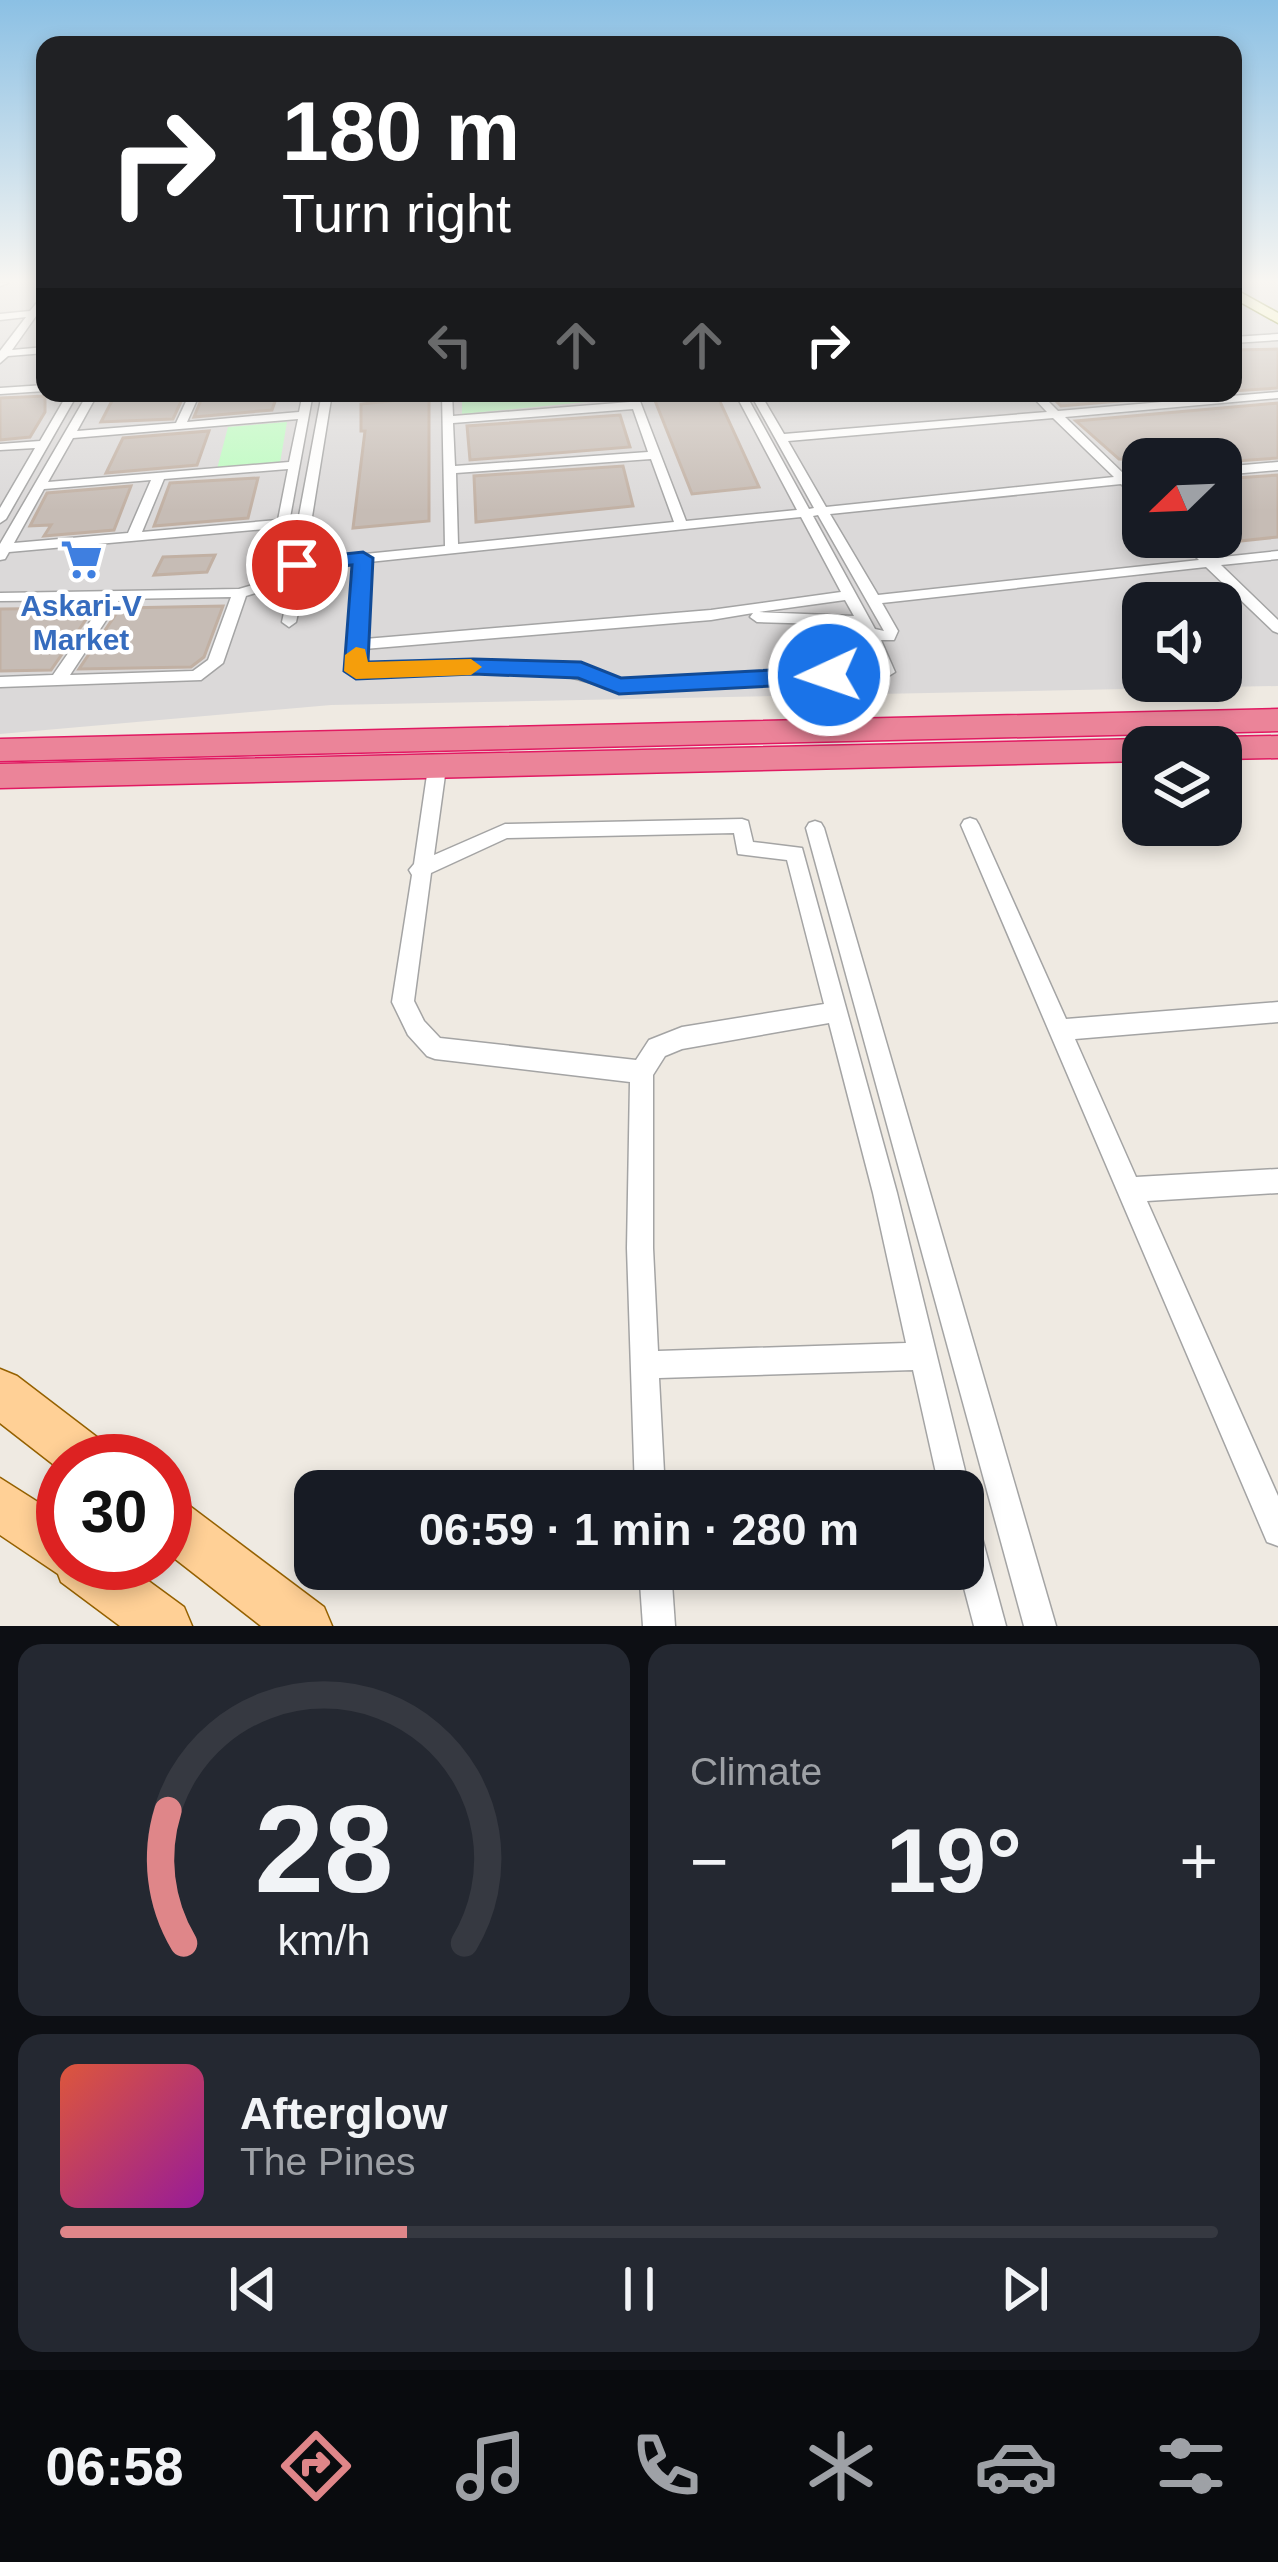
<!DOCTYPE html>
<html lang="en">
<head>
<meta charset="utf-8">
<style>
	:root { --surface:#171b24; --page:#242831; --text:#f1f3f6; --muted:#9ea1a6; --line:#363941; --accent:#df8689 }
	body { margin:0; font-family:Helvetica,sans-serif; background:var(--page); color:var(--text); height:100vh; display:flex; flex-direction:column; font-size:45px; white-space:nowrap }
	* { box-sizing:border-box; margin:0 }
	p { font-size:39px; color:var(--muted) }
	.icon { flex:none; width:66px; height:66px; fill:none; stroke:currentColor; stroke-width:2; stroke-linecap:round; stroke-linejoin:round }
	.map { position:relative; height:1626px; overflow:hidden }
	.details { display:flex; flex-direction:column; gap:18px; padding:18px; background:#0d0f14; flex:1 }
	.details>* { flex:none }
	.hud { position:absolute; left:36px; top:36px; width:1206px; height:366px; border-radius:24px; box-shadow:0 6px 18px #0003; background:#202124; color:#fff; overflow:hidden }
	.needle { width:78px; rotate:247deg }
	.fabs { position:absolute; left:1122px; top:438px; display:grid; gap:24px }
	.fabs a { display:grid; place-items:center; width:120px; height:120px; border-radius:24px; background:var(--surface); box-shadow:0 6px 18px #0003; font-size:60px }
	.speed { position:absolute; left:36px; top:1434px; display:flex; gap:24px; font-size:60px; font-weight:700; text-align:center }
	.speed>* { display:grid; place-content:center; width:156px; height:156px; border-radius:50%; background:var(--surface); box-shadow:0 6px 18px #0003; line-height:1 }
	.speed .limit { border:18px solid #d22; background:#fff; color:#111 }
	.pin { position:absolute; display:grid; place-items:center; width:102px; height:102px; color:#fff; margin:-51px; border:6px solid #fff; border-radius:50%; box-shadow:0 3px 12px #0007 }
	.me { position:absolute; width:132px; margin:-66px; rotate:267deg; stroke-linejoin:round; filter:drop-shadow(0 0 9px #0008) }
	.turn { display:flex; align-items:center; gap:42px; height:252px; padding:0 48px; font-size:54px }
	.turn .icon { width:156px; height:156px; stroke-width:2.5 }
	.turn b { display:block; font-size:84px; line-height:102px }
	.lanes { display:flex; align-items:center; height:114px; padding:0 48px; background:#0003; justify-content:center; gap:60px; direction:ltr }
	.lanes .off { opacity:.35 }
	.big { font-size:90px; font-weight:700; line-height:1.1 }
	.details .card { flex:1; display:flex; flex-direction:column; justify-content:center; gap:18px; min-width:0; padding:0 42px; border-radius:24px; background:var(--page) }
	.details .dial { align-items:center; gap:0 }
	.dial svg { height:312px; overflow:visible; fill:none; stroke:var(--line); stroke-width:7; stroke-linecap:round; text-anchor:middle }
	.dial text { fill:var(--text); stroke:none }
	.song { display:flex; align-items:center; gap:36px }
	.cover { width:144px; height:144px; border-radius:18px; background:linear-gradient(135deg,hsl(10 70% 55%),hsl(300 70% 35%)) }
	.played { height:12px; border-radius:6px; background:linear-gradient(90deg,var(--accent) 30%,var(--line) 30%) }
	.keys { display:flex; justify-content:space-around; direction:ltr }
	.heat { display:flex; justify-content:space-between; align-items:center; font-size:66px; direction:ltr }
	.details .tiles { flex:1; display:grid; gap:18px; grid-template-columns:1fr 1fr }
	.card:last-child { grid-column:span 2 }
	.trip { position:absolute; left:294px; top:1470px; width:690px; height:120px; border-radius:24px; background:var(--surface); box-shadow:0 6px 18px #0003; font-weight:700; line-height:120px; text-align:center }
	.tabs { display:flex; height:192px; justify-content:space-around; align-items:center; background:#090b0e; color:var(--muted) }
	.tabs .icon { width:84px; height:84px }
	.tabs .current { color:var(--accent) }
	.tabs b { font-size:54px; color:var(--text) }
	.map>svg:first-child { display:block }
</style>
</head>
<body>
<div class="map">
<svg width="1278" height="1626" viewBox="0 0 1278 1626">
	<rect width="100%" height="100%" fill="#efeae2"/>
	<path fill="#dbd9d9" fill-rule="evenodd" d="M0,283H45V393H1233V283H1278V686L331,705L0,734ZM1143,459H1221V537H1143ZM1143,603H1221V681H1143Z"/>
	<g fill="#bbfcbf">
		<path d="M462,393H626L628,398L462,414Z"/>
		<path d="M287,422L280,463L217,469L228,427Z"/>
	</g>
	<g fill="#c6bcb5" stroke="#c1b0a3" stroke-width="3">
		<path d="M1278,349V388L1233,391V350Z"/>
		<path d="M148,393H185L173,419L101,422L115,395Z"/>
		<path d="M204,393H278L272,410L194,417Z"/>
		<path d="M652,393H716L759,487L692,494Z"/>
		<path d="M1048,393H1214L1061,406Z"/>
		<path d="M45,396V412L30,437L0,440V398Z"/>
		<path d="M429,397V521L353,528L365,431H361V404Z"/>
		<path d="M1278,403V458L1221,462L1119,459L1076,421Z"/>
		<path d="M620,415L630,447L470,460L467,426Z"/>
		<path d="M209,431L197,465L106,473L123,438Z"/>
		<path d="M623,466L633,506L476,522L474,476Z"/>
		<path d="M1278,475V537L1221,543V479Z"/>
		<path d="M258,478L248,518L154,526L170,483Z"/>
		<path d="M131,486L114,530L44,536L51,525L30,526L47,493Z"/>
		<path d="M215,555L207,572L154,575L163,557Z"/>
		<path d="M223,606L204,657L191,667L79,669L120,608Z"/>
		<path d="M94,608L51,670L0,671V609Z"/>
	</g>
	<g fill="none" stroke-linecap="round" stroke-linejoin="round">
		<defs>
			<g id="street">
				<path d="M0,283H8L0,286Z"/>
				<path d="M45,293V302L39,311L42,313L36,316L12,350L45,347V353L8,356L0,363V351L26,317L0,320V314L30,311Z"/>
				<path d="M1278,334V340L1233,343V337Z"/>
				<path d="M45,385V391L0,394V388Z"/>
				<path d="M1278,392V398L1065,417L1126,476L1143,474V482L1133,483L1143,492V503L1121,484L830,514L878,595L1199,560L1176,537H1191L1213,558L1278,551V559L1221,565L1278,620V633L1273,631L1206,567L882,603L898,631L894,640H881L895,672L887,677L619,691C598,685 577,678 555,674C489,665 421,673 355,676L347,671L356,563L301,569L290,575L283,571L290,564L322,393H332L305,560L445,546L442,393H452L453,416L630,402V396H638L686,521L797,510L735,393H745L809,509L814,508L750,393H760L784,434L1047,412L1029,393H1040L1058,411ZM633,409L648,452L455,466L453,423ZM1053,418L1114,477L826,507L788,441ZM651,459L674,522L458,544L456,473ZM818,515L884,631L875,629L813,516ZM801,517L841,592L711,610L365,639L369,562ZM845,600L854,616L759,612ZM753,613L750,617L757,622L859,625L877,667L620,681C535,653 450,661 363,665L364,649L711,620Z"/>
				<path d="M68,393H78L6,519L0,523V508L35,448L0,450V444L40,441Z"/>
				<path d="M88,393H98L77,431L176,423L190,393H200L187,422L299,412L303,393H313L279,577L274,578L267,574L276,528L9,552L5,559L0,560V544ZM298,419L289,462L48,482L73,438ZM288,469L278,520L142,532L164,479ZM151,480L128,533L14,543L44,489Z"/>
				<path d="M1278,462V470L1221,475V467Z"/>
				<path d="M289,576L294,577L303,590L296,622L289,627L282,622L289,590L282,580Z"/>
				<path d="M276,578L281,579V585L246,596L223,663L201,680L0,687V677L53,675L105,600L0,601V593L239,589ZM231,597L208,660L193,671L70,675L120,599Z"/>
				<path d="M437,762L446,768L434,855L505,824L742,819L748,821L753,842L802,848L897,1193L970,1491L966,1502L963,1503V1491H940L913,1370L659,1378L665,1491H635L627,1248L630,1082L435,1059L427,1056L408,1035L392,1002L412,875L409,870L414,864L428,768ZM734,833L738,854L787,860L824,1004L682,1027L649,1040L636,1060L440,1038L424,1021L414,1001L431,873L507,838ZM829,1023L873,1193L906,1343L658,1351L653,1248V1075L665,1056L682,1049Z"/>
				<path d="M970,818L976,820L979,825L1066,1019L1278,1002V1022L1075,1039L1136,1177L1278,1169V1193L1147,1201L1278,1496V1546L1267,1542L961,825L964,820Z"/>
				<path d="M815,821L821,823L824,828L1056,1626H1024L806,828L809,823Z"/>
				<path d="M963,1508L974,1512L978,1523L1006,1626H974L959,1569H963Z"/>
				<path d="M639,1569H671L675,1626H643Z"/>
			</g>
			<path id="secondary" d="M1233,288L1278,313V323L1233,298Z"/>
			<g id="primary">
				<path d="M0,1369L17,1376L106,1444L114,1461H63V1472L0,1423Z"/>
				<path d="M0,1478L63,1518V1563H124L184,1607L192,1626H120L61,1582L58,1574L0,1535Z"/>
				<path d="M165,1493L183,1501L324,1607L332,1626H261L165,1551Z"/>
			</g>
			<g id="highway">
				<path d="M1278,709V731L0,761V739Z"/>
				<path d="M1278,736V758L1221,759V747H1206L1221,737Z"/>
				<path d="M1143,739L1157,747H1143V761L0,788V764Z"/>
			</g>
		</defs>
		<use href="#street" stroke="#a4a4a4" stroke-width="3"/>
		<use href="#secondary" stroke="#6d7700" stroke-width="3"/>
		<use href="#primary" stroke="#956100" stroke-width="3"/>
		<use href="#highway" stroke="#e11a62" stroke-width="3"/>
		<use href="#street" fill="#fff" fill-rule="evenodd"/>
		<use href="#secondary" fill="#fbfdb1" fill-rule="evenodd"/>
		<use href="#primary" fill="#ffd096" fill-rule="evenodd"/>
		<use href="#highway" fill="#eb8499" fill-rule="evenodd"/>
	</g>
	<linearGradient id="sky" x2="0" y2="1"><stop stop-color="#8bc0e4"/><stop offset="0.55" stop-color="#f8f6f2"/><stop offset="1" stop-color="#f8f6f2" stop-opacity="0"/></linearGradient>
	<rect width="1278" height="511" fill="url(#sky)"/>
	<path fill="#1a73e8" stroke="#114b97" stroke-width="3" d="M363,552L373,558L368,662L473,659L581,662L621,678L829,667L841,675L829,683L619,694L578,678L473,674L356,679L344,671L352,565L297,571L286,565L297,559Z"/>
	<path fill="#f59e0b" d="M356,647L365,649L368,662L471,659L482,667L471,675L356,679L344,671L345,655Z"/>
	<defs>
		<symbol id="supermarket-bare" viewBox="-9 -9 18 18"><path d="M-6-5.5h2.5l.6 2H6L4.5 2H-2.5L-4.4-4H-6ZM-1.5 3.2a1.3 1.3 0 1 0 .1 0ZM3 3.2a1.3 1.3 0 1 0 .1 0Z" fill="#3f7fe0" stroke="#fff" stroke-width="2.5" paint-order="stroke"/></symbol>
	</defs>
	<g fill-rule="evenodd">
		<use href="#supermarket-bare" x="52" y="530" width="59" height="59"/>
	</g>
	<g text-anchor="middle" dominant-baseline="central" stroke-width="9" stroke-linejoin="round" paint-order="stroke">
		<g font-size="30" font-weight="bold" fill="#366cbe" stroke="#fff">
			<text x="81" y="605">Askari-V<tspan x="81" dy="34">Market</tspan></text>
		</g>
	</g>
</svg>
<div class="fabs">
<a><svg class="needle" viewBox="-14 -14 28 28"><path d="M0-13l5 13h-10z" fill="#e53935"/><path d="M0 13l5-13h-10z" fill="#9ea1a6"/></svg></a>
<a><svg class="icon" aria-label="sound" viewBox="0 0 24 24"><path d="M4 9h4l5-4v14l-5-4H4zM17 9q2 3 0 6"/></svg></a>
<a><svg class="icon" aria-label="layers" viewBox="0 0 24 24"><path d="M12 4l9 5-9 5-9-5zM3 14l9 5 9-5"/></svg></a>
</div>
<div class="speed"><div class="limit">30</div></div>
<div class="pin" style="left:297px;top:565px;background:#d93025"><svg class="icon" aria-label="arrive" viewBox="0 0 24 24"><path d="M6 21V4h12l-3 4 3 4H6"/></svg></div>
<svg class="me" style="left:829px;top:675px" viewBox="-20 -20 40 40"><circle r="17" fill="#1a73e8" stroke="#fff" stroke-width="3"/><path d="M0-11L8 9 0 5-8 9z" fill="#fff"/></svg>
<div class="trip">06:59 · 1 min · 280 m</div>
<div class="hud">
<div class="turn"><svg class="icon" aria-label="right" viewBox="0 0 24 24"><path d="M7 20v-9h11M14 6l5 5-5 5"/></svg><div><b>180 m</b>Turn right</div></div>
<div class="lanes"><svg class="icon off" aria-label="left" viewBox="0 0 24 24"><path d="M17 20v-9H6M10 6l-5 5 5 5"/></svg><svg class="icon off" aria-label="ahead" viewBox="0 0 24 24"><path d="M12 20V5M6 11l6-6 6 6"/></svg><svg class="icon off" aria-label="ahead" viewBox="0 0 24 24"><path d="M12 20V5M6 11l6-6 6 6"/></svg><svg class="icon" aria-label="right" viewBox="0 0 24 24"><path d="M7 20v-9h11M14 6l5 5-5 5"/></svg></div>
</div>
</div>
<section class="details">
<div class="tiles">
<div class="card dial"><svg viewBox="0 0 100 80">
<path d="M14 69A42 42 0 1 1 86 69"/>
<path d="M14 69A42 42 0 0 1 10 35" stroke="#df8689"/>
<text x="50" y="56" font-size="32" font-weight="700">28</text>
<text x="50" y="72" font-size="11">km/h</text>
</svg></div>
<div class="card"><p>Climate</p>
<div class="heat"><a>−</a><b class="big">19°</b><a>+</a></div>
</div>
<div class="card">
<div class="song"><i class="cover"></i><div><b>Afterglow</b><p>The Pines</p></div></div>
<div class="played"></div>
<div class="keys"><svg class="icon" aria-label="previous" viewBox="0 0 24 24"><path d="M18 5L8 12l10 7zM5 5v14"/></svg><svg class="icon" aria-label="pause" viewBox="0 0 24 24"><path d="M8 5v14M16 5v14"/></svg><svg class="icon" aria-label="next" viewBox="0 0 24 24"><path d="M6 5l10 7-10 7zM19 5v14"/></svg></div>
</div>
</div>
</section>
<nav class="tabs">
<b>06:58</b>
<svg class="icon current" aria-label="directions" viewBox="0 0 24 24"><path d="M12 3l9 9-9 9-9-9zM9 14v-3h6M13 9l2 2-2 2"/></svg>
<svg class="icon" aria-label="music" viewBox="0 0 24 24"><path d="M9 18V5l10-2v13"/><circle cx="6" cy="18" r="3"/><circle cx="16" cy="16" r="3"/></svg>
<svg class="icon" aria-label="phone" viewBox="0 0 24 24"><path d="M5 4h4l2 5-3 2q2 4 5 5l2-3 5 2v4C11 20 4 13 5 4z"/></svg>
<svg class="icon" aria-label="climate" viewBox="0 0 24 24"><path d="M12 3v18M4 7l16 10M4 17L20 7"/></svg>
<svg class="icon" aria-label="car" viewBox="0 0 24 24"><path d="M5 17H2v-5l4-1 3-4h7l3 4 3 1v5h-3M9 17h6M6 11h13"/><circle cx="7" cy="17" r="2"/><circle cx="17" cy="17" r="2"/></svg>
<svg class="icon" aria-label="filters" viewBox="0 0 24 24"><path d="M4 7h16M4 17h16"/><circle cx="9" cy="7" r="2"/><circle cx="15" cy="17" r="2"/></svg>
</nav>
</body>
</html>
